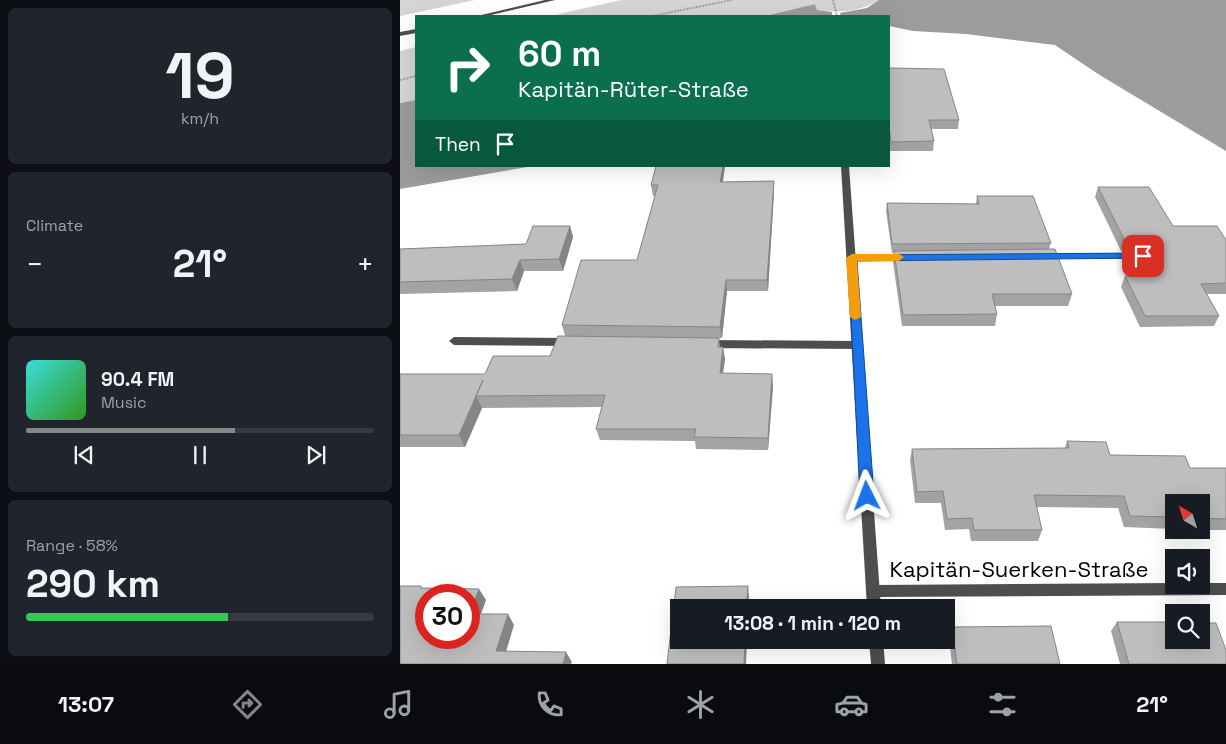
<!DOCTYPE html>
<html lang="en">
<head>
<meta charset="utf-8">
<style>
	:root { --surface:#171b24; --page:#20242c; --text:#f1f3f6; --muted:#9ea1a6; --line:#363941; --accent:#858687 }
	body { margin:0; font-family:"Space Grotesk",sans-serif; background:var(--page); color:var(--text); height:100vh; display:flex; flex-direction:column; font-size:19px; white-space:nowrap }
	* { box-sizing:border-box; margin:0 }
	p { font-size:16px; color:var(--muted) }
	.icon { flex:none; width:28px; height:28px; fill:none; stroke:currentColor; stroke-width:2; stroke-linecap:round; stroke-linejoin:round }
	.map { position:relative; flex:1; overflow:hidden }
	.side { display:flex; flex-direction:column; gap:8px; padding:8px; background:#0d0f14; width:400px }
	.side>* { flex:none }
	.hud { position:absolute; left:15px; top:15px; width:475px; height:152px; border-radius:0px; box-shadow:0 5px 20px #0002; background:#0b6e4f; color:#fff; overflow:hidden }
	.needle { width:32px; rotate:321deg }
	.controls { position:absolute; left:765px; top:494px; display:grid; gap:10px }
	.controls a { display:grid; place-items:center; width:45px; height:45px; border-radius:0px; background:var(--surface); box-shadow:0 5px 20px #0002; font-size:25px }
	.speed { position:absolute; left:15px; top:584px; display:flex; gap:10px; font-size:25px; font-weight:700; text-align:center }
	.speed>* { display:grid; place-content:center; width:65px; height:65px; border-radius:50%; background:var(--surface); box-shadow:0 5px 20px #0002; line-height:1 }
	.speed .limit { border:8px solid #d22; background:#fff; color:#111 }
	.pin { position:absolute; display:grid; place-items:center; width:42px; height:42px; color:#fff; margin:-21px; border-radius:10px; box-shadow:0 2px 8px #0006 }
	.me { position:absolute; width:55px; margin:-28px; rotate:357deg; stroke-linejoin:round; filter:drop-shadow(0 0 4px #0008) }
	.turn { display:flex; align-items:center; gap:18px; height:105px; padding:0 20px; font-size:22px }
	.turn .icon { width:65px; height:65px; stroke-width:2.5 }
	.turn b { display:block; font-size:35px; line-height:42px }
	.then { display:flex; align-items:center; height:48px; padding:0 20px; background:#0003; gap:10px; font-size:19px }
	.big { font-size:38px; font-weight:600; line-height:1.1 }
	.side .card { flex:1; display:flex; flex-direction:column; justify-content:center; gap:8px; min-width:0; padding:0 18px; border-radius:8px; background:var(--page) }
	.side .dial { align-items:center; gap:0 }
	.dial b { font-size:65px; line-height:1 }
	.song { display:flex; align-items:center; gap:15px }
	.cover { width:60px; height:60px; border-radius:8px; background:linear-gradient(135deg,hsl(180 70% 55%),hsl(110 70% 35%)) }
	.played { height:5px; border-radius:2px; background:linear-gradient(90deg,var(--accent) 60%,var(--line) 60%) }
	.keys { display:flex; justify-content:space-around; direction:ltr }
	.heat { display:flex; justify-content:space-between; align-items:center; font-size:28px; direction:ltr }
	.charge { height:8px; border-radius:4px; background:linear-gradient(90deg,#34c759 58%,var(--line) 0) }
	.trip { position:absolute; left:270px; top:599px; width:285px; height:50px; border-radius:0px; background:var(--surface); box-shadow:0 5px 20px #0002; font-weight:600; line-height:50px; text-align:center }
	.menu { display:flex; height:80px; justify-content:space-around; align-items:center; background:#090b0e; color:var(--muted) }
	.menu .icon { width:35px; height:35px }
	.menu .current { color:var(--accent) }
	.menu b { font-size:22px; color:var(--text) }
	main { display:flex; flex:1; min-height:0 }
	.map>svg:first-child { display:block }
</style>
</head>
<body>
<main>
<section class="side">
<div class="card dial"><b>19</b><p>km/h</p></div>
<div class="card"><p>Climate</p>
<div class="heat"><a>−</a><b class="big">21°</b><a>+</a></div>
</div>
<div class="card">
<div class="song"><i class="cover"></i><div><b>90.4 FM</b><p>Music</p></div></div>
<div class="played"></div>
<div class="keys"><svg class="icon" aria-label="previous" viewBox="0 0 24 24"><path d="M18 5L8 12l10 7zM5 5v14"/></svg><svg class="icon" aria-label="pause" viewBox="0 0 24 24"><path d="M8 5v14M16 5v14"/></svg><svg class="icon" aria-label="next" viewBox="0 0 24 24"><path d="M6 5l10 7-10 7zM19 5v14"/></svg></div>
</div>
<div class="card"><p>Range · 58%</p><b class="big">290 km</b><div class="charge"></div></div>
</section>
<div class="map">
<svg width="826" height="664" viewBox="0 0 826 664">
	<rect width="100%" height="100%" fill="#fff"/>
	<g fill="#d5d5d5">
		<path d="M0,0H75L0,16Z"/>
		<path d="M221,0H479C459,12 440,13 417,10L415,4L365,16H150Z"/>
		<path d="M16,47V100L0,103V51Z"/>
	</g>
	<g fill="#9c9c9c">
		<path d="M479,0H826V151L698,74L655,45L566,34L513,31L489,26V16H441L440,13L467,8Z"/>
		<path d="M415,4L417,10L432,12V16H365Z"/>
		<path d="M16,100V166H133L0,189V103Z"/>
	</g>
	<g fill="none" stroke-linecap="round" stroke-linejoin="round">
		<g stroke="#707070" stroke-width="2" stroke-dasharray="0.5 1" stroke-linecap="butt">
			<path d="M433,0L437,16"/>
			<path d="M252,16L332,0"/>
			<path d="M0,80L16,76"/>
		</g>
		<g fill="#4e4e4e" fill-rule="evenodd">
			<path d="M645,253H740L744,256L740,259L642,258L641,256Z"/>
			<path d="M505,254L509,257L508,259L451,261L447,258L451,255Z"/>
			<path d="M54,337L169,338L174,342L169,346L54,345L49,341Z"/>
			<path d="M308,340L457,341L462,345L457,349L308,348L303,344Z"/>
			<path d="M774,583V585H801V583H826V595L473,597L468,595L466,591L468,587L473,585Z"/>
		</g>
		<g fill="#4e4e4e" fill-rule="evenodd">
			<path d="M441,166H449L481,608H467Z"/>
			<path d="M469,640H483L485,664H471Z"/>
		</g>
		<g fill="#4e4e4e" fill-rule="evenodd">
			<path d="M145,0H155L87,16H77Z"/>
			<path d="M16,29V33L0,36V32Z"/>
		</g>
	</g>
	<g fill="#a3a3a3">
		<path d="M489,68L559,120L558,129H531L534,141L533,151H490L489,141Z"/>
		<path d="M325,166L323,182L374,181V192L368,291H327L322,338H319L320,347L325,359L323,373L373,386L368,450L296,449L295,441L200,440L196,429L202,407L82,408L65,447H0V374H85L150,356L165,336L162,325L237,260L255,196H253L251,185Z"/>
		<path d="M698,187L773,226L826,240V294H807L819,316L814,326L740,327L721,287L725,276H733L725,260L729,251H721L695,197Z"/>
		<path d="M577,196L651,243L649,249L672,294L668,306H595L597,314L595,326H502L493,262L494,253H492L486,211L487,203L576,204Z"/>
		<path d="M170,226L173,237L163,271H124L117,291L0,294V249L126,244Z"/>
		<path d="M667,441L710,455L790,468H826V530H801V502H774V529L724,527L718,508L636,507L642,530L638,541H571L569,529L545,530L541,503H515L510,460L512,449L665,448Z"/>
		<path d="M717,622L826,664H720L711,631Z"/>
		<path d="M552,627L660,664H552L549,638Z"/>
	</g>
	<g fill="#858585">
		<path d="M323,166H325L321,192L320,182Z"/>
		<path d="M374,181V192L368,291L367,280Z"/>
		<path d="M170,226L173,237L163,271L159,259Z"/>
		<path d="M120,260L124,271L117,291L112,279Z"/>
		<path d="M326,280L327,291L322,338L320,327Z"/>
		<path d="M323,347L325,359L321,385L320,373Z"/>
		<path d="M372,374L373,386L368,450V438Z"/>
		<path d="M76,396L82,408L65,447L59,435Z"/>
		<path d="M348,586L349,597L348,608H346Z"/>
		<path d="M79,589L86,600L77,625L69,614Z"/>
		<path d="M108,614L114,625L103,662L96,651Z"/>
		<path d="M345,640H347L346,664H344Z"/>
		<path d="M166,652L172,662L171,664H163Z"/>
	</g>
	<g fill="#bebebe" stroke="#858585" fill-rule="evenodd">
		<path d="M489,68L544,69L559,120H529L534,141L491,142L489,127Z"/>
		<path d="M256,166H323L320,182L374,181L367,280H326L320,327L162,325L181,260H237L258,185H251Z"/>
		<path d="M698,187H749L773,226H817L826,240V283L801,284L819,316H745L725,276H742L729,250H750L753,245L747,241H725Z"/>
		<path d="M577,196H633L651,243L492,244L487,203L579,204Z"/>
		<path d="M133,226H170L159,259L120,260L112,279L0,282V249L126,244Z"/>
		<path d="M655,249L672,294H592L597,314L503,315L494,251Z"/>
		<path d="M158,336L319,338L318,347H323L320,373L372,374L368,438L294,437L296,429H196L205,395L76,396L83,380L59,435H0V374H85L93,356H150Z"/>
		<path d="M667,441L706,442L710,455L785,456L790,468H826V519L801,518V502H774V517L730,516L724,496L634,495L642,530H574L572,518L547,519L543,491L517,492L512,449L669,448Z"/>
		<path d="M0,586H21V588L79,589L69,614H108L96,651L166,652L163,664H0ZM26,595H69V638H26Z"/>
		<path d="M348,586L346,608H279V640H345L344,664H267L276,587Z"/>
		<path d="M717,622H774V640H801V623H816L826,650V664H729Z"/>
		<path d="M651,626L660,664H557L552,627Z"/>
	</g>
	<path fill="#1a73e8" stroke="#114b97" d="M743,253L747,254V258L457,261L474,496L472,501H462L460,496L448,255Z"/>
	<path fill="#f59e0b" d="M452,254H499L504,257L499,261H457L461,317L455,320L450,317L446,258Z"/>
	<g text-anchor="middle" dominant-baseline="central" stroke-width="5" stroke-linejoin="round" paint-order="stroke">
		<g font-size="22" fill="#000" stroke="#fff">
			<text x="619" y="569">Kapitän-Suerken-Straße</text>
		</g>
	</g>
</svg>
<div class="controls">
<a><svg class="needle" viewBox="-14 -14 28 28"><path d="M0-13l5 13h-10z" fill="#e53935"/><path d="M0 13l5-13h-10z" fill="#9ea1a6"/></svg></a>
<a><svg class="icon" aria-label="sound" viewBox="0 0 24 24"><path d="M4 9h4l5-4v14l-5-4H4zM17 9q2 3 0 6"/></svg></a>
<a><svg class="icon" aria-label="search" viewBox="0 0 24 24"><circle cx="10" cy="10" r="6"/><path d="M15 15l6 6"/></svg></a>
</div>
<div class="speed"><div class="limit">30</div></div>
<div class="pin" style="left:743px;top:256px;background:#d93025"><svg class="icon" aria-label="arrive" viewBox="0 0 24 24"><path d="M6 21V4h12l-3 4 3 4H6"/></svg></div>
<svg class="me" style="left:467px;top:496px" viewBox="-20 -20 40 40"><path d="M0-17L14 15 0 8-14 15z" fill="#1a73e8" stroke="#fff" stroke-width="4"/></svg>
<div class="trip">13:08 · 1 min · 120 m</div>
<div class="hud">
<div class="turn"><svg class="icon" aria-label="right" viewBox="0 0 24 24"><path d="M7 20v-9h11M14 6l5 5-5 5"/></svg><div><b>60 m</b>Kapitän-Rüter-Straße</div></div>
<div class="then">Then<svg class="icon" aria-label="arrive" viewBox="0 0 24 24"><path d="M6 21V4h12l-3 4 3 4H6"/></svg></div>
</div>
</div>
</main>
<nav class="menu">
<b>13:07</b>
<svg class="icon current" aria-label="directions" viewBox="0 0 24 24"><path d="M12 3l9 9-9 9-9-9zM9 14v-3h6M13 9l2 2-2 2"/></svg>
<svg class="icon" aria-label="music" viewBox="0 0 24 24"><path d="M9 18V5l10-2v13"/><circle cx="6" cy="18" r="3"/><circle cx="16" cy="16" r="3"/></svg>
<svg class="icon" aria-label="phone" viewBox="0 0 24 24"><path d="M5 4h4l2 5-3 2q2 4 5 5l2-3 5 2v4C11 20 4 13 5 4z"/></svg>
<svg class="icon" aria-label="climate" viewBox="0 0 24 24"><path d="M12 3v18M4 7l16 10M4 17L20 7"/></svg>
<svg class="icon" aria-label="car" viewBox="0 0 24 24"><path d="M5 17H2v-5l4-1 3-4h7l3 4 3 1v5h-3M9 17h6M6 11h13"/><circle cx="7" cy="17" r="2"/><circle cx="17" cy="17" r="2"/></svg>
<svg class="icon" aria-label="filters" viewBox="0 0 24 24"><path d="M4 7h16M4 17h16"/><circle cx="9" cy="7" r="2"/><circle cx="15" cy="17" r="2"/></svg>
<b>21°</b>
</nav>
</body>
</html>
